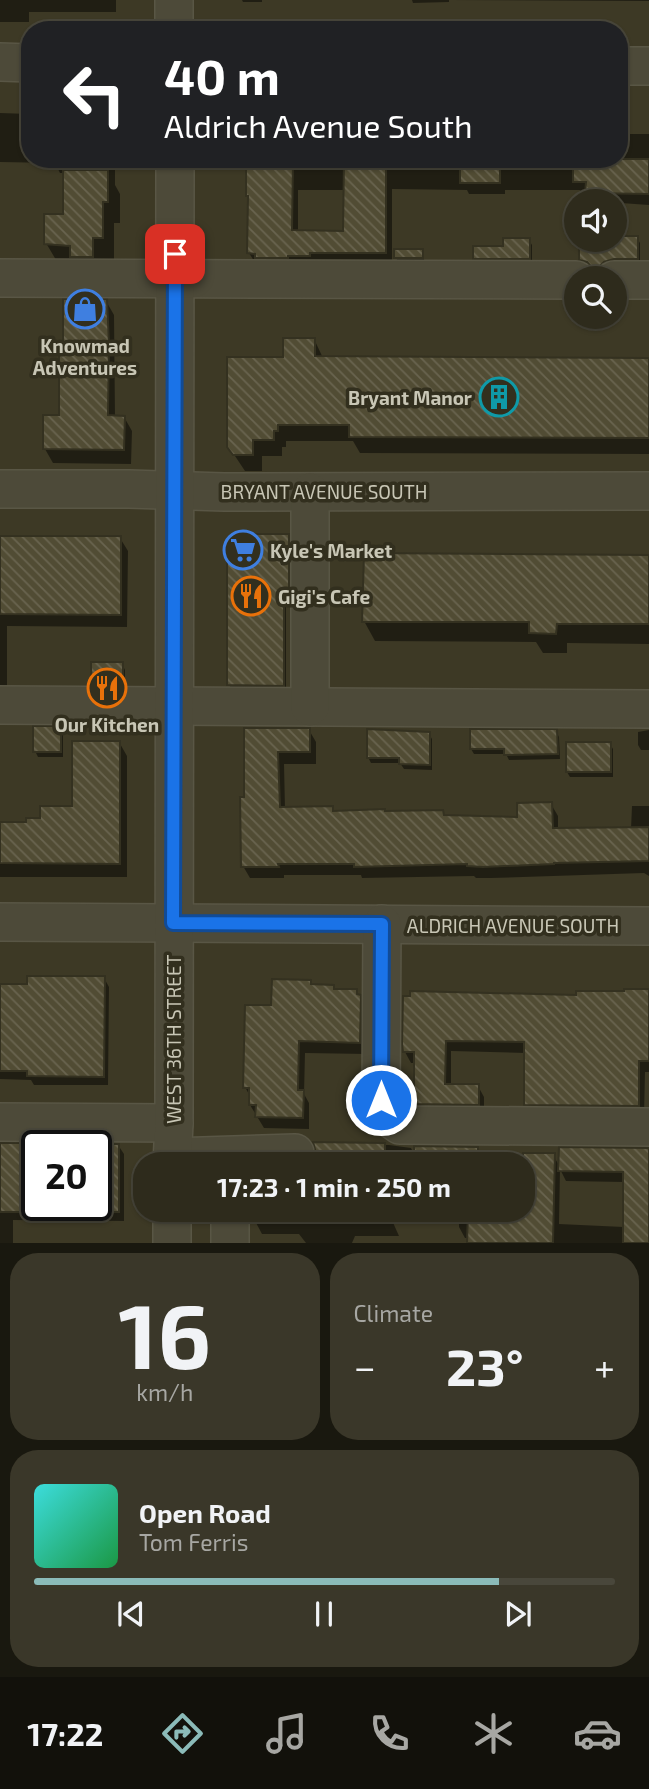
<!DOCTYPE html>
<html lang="en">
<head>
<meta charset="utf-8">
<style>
	:root { --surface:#2e2b1c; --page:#3a3729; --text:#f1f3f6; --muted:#a7a7a3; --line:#49473b; --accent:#8bbbb9 }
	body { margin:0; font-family:"Exo 2",sans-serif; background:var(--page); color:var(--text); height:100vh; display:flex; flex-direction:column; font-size:26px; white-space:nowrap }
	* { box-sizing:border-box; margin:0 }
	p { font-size:23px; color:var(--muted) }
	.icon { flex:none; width:38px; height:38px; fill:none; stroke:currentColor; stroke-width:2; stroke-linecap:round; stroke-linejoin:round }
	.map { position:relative; height:1243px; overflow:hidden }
	.side { display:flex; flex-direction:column; gap:10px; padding:10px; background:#19180f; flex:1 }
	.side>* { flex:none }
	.guide { position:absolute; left:21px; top:21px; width:607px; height:147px; border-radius:28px; box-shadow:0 2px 5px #0004,0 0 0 2px var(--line); background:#202124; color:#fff; overflow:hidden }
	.buttons { position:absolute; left:564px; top:189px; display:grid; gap:14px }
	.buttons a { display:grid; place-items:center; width:63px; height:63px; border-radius:50%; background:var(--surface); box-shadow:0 2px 5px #0004,0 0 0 2px var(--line); font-size:35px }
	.speed { position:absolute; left:21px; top:1130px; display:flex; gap:14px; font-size:35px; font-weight:700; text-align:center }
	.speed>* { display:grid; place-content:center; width:91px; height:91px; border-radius:50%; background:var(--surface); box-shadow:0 2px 5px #0004,0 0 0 2px var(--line); line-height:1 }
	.speed .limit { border:4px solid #111; border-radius:10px; background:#fff; color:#111 }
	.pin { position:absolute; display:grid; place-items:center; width:60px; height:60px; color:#fff; margin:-30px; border-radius:14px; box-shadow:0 4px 10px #0006 }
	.me { position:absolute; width:77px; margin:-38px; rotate:0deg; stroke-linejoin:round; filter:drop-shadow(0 0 5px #0008) }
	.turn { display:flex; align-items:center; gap:24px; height:147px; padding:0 28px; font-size:32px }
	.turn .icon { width:91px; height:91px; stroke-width:2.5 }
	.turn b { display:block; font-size:49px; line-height:60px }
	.big { font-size:52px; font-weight:700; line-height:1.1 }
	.side .tile { flex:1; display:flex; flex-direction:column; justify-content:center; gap:10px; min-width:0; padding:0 24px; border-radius:28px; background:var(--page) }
	.side .dial { align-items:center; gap:0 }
	.dial b { font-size:91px; line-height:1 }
	.song { display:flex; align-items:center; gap:21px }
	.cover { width:84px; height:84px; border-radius:10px; background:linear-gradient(135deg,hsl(180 70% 55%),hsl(140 70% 35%)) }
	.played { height:7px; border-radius:4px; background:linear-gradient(90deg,var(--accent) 80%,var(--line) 80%) }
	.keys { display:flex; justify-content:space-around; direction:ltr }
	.heat { display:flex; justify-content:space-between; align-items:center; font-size:38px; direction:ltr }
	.side .tiles { flex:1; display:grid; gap:10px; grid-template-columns:1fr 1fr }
	.tile:last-child { grid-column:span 2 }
	.trip { position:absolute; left:133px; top:1152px; width:402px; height:70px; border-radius:28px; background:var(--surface); box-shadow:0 2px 5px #0004,0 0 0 2px var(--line); font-weight:700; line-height:70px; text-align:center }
	.dock { display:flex; height:112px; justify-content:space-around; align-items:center; background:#12110b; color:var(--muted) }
	.dock .icon { width:49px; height:49px }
	.dock .on { color:var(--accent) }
	.dock b { font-size:32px; color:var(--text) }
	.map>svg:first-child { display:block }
</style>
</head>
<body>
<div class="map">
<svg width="649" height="1243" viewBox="0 0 649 1243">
	<defs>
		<pattern id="building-back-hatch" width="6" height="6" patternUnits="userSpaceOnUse" patternTransform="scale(1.75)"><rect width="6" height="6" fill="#514c34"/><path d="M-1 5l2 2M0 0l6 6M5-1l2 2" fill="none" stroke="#69644f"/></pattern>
	</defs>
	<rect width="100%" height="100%" fill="#3d3925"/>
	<g fill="#0007" fill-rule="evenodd">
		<path d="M0,0H116V12H29V22H0Z"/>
		<path d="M242,0H262V2H243Z"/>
		<path d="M363,0H649V1L449,0V2L413,3L412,0Z"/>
		<path d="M0,113L30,114V159H115V185L120,194V223H114V259H105V279L59,265L46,243L65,215V173H60L55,163L0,162Z"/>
		<path d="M620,134H649V205L592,201L587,193H582L580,190H505V194H469L467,190L392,189V264H256L249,253L248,159H620ZM298,190H345V233L298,232Z"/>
		<path d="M637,238L640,243V264L599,275L592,267L584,265L581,259L615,241Z"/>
		<path d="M529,240L532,245V264H478L475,258Z"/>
		<path d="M422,251L425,263H399L396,258Z"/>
		<path d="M106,301L114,315L115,417H124L132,431L131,464L53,463L45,449L61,417Z"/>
		<path d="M314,339L323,358L649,359V454L360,453L353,441H286V447H282V456H262V471H245L229,447L284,359Z"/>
		<path d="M288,536L291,541V596H286V691L232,690L229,685Z"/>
		<path d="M0,538H120L128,551L127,627L7,626V686H0Z"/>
		<path d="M649,556V644L567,643V653H543L536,642L375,641L364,621Z"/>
		<path d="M122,664L125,670V690H96L93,684Z"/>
		<path d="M60,728L63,734V757H38L35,751Z"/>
		<path d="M246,729L309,730L316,742V764H284L285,809L332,808L335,813L442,812L445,817L519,818L551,804L558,816V830L631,829L632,806H649V876L644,873L491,878H476L474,876L362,878L361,875H284V878H250L243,866Z"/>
		<path d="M649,730V750H641L638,745V732Z"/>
		<path d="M556,731L559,737L560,759L509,760L506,754H474L471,749Z"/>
		<path d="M429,734L432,739V770L404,769L400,763H371L368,757Z"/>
		<path d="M119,742L127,756V877H0V823L28,824L74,807Z"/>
		<path d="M610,744L613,749V777H570L567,772Z"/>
		<path d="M104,978L109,987L108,1085H34L31,1080L0,1079V985L29,986Z"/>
		<path d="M310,982L312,986L333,987L335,990L356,991L366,1008V1054L305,1053L304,1094L309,1103V1129L264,1128L250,1105L251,1098L245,1087L272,1007Z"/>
		<path d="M649,991V1072H645L644,1116L532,1115L526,1105V1053L451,1051V1086H478L484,1097V1115L422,1114L416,1104V1063H411L405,1052L404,998L577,997Z"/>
		<path d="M315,1144L389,1145L411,1148L416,1158L477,1148L480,1154V1164H315L318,1152Z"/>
		<path d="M0,1145H118L124,1154V1221L13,1220V1243H0ZM37,1146H96V1206H37Z"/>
		<path d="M649,1150V1243H469V1238H465L459,1227V1209H523V1164H504V1155H553L560,1167ZM560,1169L566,1181L624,1182V1227L559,1224Z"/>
		<path d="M252,1209H387L399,1236H355L352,1243H306L299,1234H262L253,1217Z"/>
	</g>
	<g fill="url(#building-back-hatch)" stroke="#343120" stroke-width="2">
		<path d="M344,159H386V253H310V256H288V258H255V254L247,253L248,196H246V168H254V163H293L292,230L343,231Z"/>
		<rect x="460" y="159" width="40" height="24"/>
		<path d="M573,159H649V194L585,193L586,182H573Z"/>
		<path d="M63,170H108V202H103V238H93V257H70V246L44,244V214H63Z"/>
		<path d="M614,236H638V259H614L604,262L595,271L587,262L579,260V240H614Z"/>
		<path d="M503,238H530V259H473V246H503Z"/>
		<rect x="394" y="249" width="29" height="9"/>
		<path d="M63,299H107L109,344L108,415L125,416L124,450L43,449V415H59V343H63Z"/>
		<path d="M283,338H315V356L649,358V438L349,437V425H278V431H274V440H253V455H233L227,447V357H283Z"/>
		<path d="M236,534H289V592H284V686L227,685V543Z"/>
		<path d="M0,536H121V615L0,614Z"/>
		<path d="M364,553L649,555V624H557L556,634L529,633V622H362Z"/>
		<rect x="91" y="662" width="32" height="23"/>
		<rect x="33" y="726" width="28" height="26"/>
		<path d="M244,728H310V752H278L280,807L333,806V811L385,809V811L443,810L444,815L517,817V803L552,802L553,828L649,827V861L554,863V864L483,867L467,866V864L354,867V864H278L279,867H241L240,797H244Z"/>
		<path d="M367,729L430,732V765L399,764V758H367Z"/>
		<path d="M470,729H557L558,754L504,755V749H470Z"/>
		<path d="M72,741H120V864L0,863V822H26V818H40V806H72Z"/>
		<rect x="566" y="742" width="45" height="30"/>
		<path d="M27,976H105L104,1077L27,1076V1071H0V984H27Z"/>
		<path d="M272,979L311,980V984L334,985V989H357V994L361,995L360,1043L299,1041L298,1090H304L303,1118L255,1117L256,1105H249V1088H243L245,1005H271Z"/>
		<path d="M624,989H649V1061H639V1106L524,1105V1042L446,1041L445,1084H479V1105L414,1104V1052H403L402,1044L403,996H410V991L576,995V991H624Z"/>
		<path d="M313,1142L385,1143V1164H313L316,1153Z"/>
		<rect x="0" y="1143" width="37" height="69"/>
		<rect x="96" y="1144" width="23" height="68"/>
		<path d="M414,1146L478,1147V1160L414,1161Z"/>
		<path d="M559,1147L649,1148V1243H623V1172L558,1171Z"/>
		<path d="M523,1153H555L553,1243H467L468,1209H523Z"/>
	</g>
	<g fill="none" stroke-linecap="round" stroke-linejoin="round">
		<defs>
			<g id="minor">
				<path d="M174,30V0"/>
				<path d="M0,62L30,63"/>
				<path d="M620,66H649"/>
				<path d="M0,278L576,280"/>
				<path d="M614,280H649"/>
				<path d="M0,489H129L224,492L649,491"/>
				<path d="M0,705L649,709"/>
				<path d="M310,707V492"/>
				<path d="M0,922L649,926"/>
				<path d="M382,924L381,1100L390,1118L400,1125L649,1127"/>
				<path d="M0,1122L174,1123"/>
				<path d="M172,1157L295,1153"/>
				<path d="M172,1164L174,1123L175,159"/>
				<path d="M172,1209V1243"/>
				<path d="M230,1243V1209"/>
			</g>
		</defs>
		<use href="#minor" stroke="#595645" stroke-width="40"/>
		<use href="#minor" stroke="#4d4a39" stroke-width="37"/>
	</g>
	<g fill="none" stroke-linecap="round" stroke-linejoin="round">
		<defs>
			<path id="route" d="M175,254L173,923L382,924L381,1100"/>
		</defs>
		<use href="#route" stroke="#114b97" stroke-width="18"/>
		<use href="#route" stroke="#1a73e8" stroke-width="12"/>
	</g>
	<defs>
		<symbol id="shop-ring" viewBox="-11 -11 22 22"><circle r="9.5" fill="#322f1e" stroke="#3f7fe0" stroke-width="1.5"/><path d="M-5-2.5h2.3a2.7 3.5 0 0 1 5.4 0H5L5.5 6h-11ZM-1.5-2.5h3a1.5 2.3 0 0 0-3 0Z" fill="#3f7fe0"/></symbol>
		<symbol id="building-ring" viewBox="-11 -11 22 22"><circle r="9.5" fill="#322f1e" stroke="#0f9aa8" stroke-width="1.5"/><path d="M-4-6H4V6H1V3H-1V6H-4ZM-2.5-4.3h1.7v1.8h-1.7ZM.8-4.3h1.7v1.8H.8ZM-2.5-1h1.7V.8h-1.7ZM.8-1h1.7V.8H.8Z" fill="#0f9aa8"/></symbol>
		<symbol id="supermarket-ring" viewBox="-11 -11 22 22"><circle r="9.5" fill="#322f1e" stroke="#3f7fe0" stroke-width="1.5"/><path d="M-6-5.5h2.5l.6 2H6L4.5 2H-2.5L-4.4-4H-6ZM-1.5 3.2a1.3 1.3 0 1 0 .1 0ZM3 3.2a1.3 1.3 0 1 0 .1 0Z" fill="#3f7fe0"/></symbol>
		<symbol id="restaurant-ring" viewBox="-11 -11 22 22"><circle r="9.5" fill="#322f1e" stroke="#e8710a" stroke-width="1.5"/><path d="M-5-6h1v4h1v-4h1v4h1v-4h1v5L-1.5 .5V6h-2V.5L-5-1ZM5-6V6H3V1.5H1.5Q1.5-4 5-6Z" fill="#e8710a"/></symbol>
	</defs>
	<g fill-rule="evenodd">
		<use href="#shop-ring" x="63" y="287" width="44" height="44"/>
		<use href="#building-ring" x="477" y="375" width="44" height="44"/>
		<use href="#supermarket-ring" x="221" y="528" width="44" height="44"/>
		<use href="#restaurant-ring" x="229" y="574" width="44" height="44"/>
		<use href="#restaurant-ring" x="85" y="666" width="44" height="44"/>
	</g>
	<g text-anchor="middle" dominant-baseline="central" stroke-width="7" stroke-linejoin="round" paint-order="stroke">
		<g font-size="19" font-weight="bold" fill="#c8c6b5" stroke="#322f1e">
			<text x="85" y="345">Knowmad<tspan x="85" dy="22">Adventures</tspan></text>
			<text x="472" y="397" text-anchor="end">Bryant Manor</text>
			<text x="270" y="550" text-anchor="start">Kyle's Market</text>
			<text x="278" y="596" text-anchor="start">Gigi's Cafe</text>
			<text x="107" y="724">Our Kitchen</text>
		</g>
		<g font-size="19" fill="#c8c6b5" stroke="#322f1e">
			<text x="324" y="491">BRYANT AVENUE SOUTH</text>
			<text x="513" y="925">ALDRICH AVENUE SOUTH</text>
			<text transform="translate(173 1039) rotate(-90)">WEST 36TH STREET</text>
		</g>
	</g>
</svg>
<div class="buttons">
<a><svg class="icon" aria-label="sound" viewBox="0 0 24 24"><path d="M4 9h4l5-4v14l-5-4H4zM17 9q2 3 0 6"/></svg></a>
<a><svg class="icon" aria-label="search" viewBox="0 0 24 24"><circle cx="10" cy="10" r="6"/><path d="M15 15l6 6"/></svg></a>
</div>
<div class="speed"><div class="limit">20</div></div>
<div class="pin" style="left:175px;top:254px;background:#d93025"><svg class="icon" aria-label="arrive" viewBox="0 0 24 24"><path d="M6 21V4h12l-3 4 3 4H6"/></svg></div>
<svg class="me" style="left:381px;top:1100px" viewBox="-20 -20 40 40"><circle r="17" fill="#1a73e8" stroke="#fff" stroke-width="3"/><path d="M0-11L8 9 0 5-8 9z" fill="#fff"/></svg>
<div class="trip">17:23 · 1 min · 250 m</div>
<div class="guide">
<div class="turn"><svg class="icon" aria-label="left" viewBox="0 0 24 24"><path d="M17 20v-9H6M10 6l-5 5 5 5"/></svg><div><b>40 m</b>Aldrich Avenue South</div></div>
</div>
</div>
<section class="side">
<div class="tiles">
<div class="tile dial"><b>16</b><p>km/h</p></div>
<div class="tile"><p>Climate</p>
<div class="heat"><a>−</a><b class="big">23°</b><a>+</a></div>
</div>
<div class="tile">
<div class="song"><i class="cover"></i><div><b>Open Road</b><p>Tom Ferris</p></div></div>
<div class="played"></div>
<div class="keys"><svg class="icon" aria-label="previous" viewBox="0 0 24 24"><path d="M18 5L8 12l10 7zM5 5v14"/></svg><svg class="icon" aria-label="pause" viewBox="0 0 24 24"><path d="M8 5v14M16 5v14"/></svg><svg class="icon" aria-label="next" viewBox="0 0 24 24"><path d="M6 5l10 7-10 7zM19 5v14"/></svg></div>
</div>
</div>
</section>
<nav class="dock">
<b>17:22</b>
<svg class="icon on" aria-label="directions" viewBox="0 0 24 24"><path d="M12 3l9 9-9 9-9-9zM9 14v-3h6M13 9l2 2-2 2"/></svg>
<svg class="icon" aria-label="music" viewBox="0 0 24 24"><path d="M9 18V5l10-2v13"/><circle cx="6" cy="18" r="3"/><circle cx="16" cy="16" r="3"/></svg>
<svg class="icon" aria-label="phone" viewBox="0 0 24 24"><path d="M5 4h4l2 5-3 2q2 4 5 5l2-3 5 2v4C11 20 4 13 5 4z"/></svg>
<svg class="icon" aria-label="climate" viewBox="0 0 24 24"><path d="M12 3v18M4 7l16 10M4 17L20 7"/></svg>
<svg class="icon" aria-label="car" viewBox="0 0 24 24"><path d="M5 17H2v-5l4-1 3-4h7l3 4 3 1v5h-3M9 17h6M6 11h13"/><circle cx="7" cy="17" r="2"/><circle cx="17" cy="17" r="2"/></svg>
</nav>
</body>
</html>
